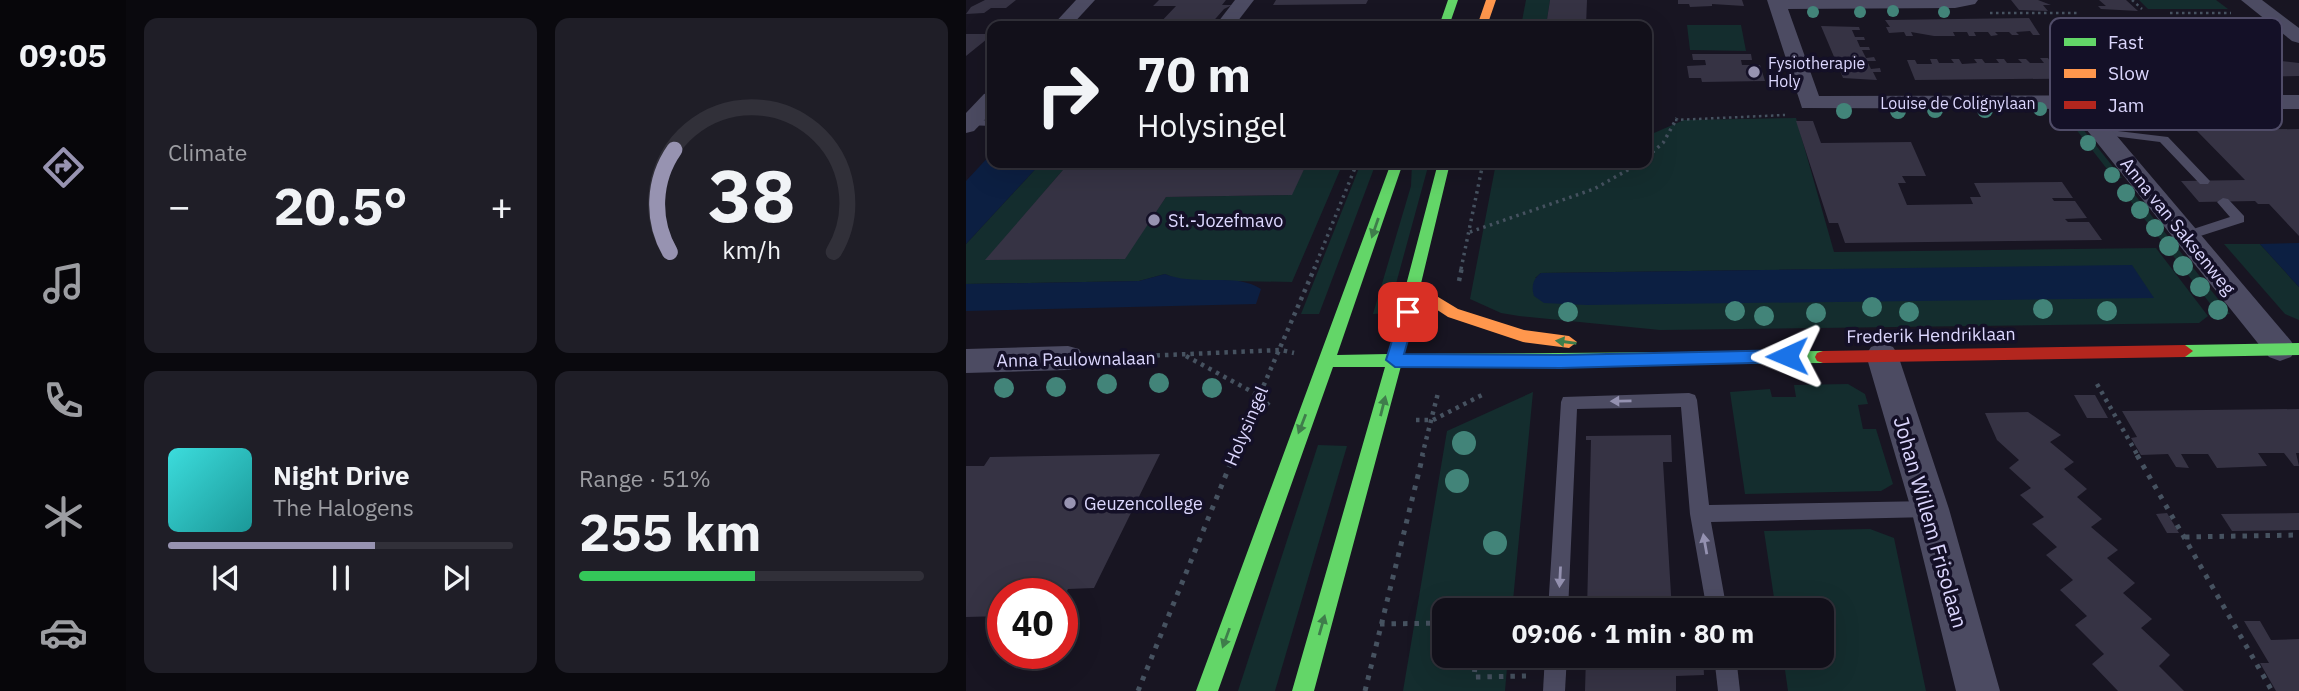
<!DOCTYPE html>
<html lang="en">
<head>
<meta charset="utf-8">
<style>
	:root { --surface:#12101a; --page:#1f1e27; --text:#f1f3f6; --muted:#9c9da2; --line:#313039; --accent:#9793b1 }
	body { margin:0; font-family:"IBM Plex Sans",sans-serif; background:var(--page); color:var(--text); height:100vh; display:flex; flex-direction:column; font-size:26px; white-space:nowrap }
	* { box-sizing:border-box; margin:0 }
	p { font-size:23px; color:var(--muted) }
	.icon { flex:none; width:38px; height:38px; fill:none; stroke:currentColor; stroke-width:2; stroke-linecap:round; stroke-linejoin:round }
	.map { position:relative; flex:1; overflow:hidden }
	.sheet { display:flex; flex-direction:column; gap:18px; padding:18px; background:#0a090e; width:840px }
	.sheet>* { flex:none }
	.hud { position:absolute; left:21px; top:21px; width:665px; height:147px; border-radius:14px; box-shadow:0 7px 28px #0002,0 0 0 2px var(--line); background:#12101a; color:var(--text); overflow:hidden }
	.speed { position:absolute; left:21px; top:578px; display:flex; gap:14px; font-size:35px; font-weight:700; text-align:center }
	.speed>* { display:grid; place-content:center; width:91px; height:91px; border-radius:50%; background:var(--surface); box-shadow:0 7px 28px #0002,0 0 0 2px var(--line); line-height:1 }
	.speed .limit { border:10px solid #d22; background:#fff; color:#111 }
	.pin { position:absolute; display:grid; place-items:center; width:60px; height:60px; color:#fff; margin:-30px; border-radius:14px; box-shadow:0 4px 10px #0006 }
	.me { position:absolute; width:77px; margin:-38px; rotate:269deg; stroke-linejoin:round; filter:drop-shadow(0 0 5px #0008) }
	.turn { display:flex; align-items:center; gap:24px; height:147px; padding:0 35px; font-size:32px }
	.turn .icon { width:91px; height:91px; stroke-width:2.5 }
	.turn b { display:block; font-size:49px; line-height:60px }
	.big { font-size:52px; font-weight:700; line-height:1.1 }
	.sheet .widget { flex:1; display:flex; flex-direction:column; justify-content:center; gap:10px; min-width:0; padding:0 24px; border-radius:14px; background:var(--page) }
	.sheet .dial { align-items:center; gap:0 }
	.dial svg { height:182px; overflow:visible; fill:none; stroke:var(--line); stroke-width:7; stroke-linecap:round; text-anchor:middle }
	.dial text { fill:var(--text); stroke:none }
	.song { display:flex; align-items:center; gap:21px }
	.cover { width:84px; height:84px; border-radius:10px; background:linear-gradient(135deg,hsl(180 70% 55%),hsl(180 70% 35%)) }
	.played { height:7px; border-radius:4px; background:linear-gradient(90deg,var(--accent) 60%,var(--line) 60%) }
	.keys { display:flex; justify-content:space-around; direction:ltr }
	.heat { display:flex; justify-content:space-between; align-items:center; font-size:38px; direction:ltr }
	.charge { height:10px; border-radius:5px; background:linear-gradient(90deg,#34c759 51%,var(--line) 0) }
	.sheet .tiles { flex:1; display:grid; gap:18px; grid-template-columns:repeat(2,1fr) }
	.trip { position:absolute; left:466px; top:598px; width:402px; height:70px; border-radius:14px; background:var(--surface); box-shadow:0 7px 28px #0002,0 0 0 2px var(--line); font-weight:700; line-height:70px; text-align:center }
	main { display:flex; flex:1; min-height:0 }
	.menu { display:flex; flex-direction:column; width:126px; justify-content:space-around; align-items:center; background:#07060a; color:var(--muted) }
	.menu .icon { width:49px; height:49px }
	.menu .selected { color:var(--accent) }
	.menu b { font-size:32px; color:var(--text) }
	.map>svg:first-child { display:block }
</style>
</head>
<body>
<main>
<nav class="menu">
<b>09:05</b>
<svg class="icon selected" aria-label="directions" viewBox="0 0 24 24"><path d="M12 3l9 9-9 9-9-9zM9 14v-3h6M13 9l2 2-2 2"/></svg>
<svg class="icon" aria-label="music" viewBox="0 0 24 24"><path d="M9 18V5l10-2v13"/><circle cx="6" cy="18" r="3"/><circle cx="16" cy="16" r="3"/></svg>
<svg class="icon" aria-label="phone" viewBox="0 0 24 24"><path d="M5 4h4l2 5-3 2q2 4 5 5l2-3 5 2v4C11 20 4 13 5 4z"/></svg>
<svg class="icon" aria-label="climate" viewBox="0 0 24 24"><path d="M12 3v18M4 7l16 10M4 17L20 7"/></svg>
<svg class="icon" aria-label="car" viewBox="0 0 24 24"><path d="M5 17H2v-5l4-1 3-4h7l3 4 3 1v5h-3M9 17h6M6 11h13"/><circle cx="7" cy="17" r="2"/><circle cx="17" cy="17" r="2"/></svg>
</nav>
<section class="sheet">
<div class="tiles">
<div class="widget"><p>Climate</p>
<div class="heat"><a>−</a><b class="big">20.5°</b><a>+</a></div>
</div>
<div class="widget dial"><svg viewBox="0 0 100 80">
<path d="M14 69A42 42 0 1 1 86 69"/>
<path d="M14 69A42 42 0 0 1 16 24" stroke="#9793b1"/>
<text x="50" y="56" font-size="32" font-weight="700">38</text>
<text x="50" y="72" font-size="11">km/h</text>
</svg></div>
<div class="widget">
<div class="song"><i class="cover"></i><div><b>Night Drive</b><p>The Halogens</p></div></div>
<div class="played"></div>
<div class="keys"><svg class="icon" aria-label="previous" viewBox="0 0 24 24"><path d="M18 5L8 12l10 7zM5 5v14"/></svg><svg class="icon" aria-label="pause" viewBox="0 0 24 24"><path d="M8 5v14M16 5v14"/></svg><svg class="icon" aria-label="next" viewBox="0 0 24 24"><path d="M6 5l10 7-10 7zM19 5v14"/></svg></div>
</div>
<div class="widget"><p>Range · 51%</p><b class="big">255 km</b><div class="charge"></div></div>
</div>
</section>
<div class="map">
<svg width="1333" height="691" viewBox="0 0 1333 691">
	<rect width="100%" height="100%" fill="#181522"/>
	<g fill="#142d2e" fill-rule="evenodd">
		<path d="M560,0H584L580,26H555Z"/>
		<path d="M1173,0H1250L1262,9H1182Z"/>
		<path d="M721,25H775L780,51L724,50Z"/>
		<path d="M830,118L868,252L1190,248L1242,316L1233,323L694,330L553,316L535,313L504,299L530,163H562V169L628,168L629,163H681V136L718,120ZM872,269L569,278L575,273Z"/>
		<path d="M1102,119L1112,123L1156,178H1148Z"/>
		<path d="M75,163H103L20,260L158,259L200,197L325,195L341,163H377L326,282L214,280L199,274L173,281L0,284V244Z"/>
		<path d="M395,163H410L353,314H335Z"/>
		<path d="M446,163H463L422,313L407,314L445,186Z"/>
		<path d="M1156,190H1165L1264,314L1253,315Z"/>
		<path d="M1258,244H1294L1333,287V320L1319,314Z"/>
		<path d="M882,384L899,394L902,404L892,405L897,429H910L927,484L915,491L779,494L764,392L804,389L806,397H830L828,385Z"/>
		<path d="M567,392L546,611H478V656H542L539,691H437L481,431Z"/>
		<path d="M352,445L381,446L309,691H272Z"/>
		<path d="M904,529L928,538L960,691H822L817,656H856V611H810L798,531Z"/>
	</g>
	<g fill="#0c1f42">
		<path d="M26,153V163H75L0,244V181Z"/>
		<path d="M1333,243V287L1294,244Z"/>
		<path d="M1166,265L1188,298L621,305L578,303L568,296C565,286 567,279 575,273Z"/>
		<path d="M199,274C231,287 270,272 295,289L290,304L0,311V284L173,281Z"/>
	</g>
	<g fill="#363344">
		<path d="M19,0H50L40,8H25L18,13L0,14L5,7Z"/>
		<path d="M193,0H260L256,5H266L258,9L243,26H191L210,6H187Z"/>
		<path d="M310,0H402L400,4L307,5Z"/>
		<path d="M584,0H621L620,26H580Z"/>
		<path d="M712,0H776L778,6L746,4V6L724,7L723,4H712Z"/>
		<path d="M1045,0H1072L1085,5H1077L1082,11L1053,10Z"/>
		<path d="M1133,0H1160L1172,11L1135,9L1132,6H1140Z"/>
		<path d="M1191,17H1273L1291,33L1285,34L1280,30H1266L1271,34H1243L1239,30H1224L1228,34H1221L1217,30L1202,31Z"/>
		<path d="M1063,18L1074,35H1067L1064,31L1050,32L1053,35H1046L1043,32H1029L1032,35L1025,36L1022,32H1008L1010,36H1003L1001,32H987L989,36H968L945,32L947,36H940L938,32L923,33L920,27H924L919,20Z"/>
		<path d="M855,26L893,27L894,30H886L889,37H898L899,40H891L894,47H903L904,50H896L900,58L908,57L910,61H901L905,69L914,68L915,72H907L911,80L877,78Z"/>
		<path d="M0,34H26V35L0,56Z"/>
		<path d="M1207,51H1215L1226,62L1241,61L1236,57H1243L1248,61H1263L1258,57H1265L1271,61H1285L1280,57H1287L1292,61H1308L1302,57L1310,56L1315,61L1333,63V76L1187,78L1170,58H1177L1181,62H1196L1185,52H1193L1204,62H1219Z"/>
		<path d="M726,54H785L786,60H775L776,65H794L799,81L736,82L735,78H723L721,66L740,65L739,60H727Z"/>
		<path d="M1074,58H1082L1085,63H1100L1096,58H1103L1107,63L1122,62L1118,58H1126L1130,62H1146L1157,78L949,80L941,60H949L951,64H966L964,59H971L973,63H988L985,59H993L996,64L1011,63L1008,59H1016L1019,63H1033L1030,59H1038L1041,63H1056L1052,59H1060L1064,63H1078Z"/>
		<path d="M830,121H847L855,143L945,142L960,176H936L940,183H932L941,205L1007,204L1004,197H1015L1008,183L1096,182L1107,198H1086L1088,201H1109L1121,218L1099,219L1102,222H1123L1136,240L879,243L872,223H863Z"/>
		<path d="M1333,129V236L1303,204H1292L1289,201L1233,202L1215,181L1279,180L1230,130Z"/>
		<path d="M103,163H341L326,195L200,197L159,259L19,260Z"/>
		<path d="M562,163H613L612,168L561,169Z"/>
		<path d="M1108,395H1129L1142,418H1121Z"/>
		<path d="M1333,409V453H1330L1333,466H1328L1318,453H1292L1301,466L1251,468L1242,454H1215L1223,468L1210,467L1202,454L1175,455L1165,438L1171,437L1156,411Z"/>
		<path d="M1062,412L1095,435L1084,442L1108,462L1098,469L1121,489L1111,497L1136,519L1125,527L1152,550L1141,558L1169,583L1157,593L1186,619L1175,628L1204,655L1193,666L1218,691H1152L1126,664L1138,654L1109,625L1121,616L1094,590L1107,580L1080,555L1091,547L1066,524L1078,517L1054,495L1065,488L1043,468L1053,460L1031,440L1019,413Z"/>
		<path d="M705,435L706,462H697L706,611H621L625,440H620V436Z"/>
		<path d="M194,454L128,588L102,589L96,601V593H37V616L0,617V466H18L24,457Z"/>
		<path d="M1201,513L1213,533H1201L1190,514Z"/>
		<path d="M1333,513V530L1266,531L1255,514Z"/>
		<path d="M1278,621H1294L1305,640L1333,639V691H1310L1294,663H1303Z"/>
		<path d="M620,656H737L738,675L710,676V691H619Z"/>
	</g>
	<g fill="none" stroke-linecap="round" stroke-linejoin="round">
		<g stroke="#465260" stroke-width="2.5" stroke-dasharray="2.5 3.5" stroke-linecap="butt">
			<path d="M1166,0L1176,9"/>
			<path d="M1024,13H1114"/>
			<path d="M1204,13H1265"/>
			<path d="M709,120L819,115"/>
		</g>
		<g stroke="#465260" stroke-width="3.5" stroke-dasharray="2.5 4.5" stroke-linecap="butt">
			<path d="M681,157L697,143L711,118"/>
			<path d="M504,232L628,189L674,163"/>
			<path d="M348,269L391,163"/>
			<path d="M495,269L517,163"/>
		</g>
		<g stroke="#465260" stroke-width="4.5" stroke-dasharray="3.5 5" stroke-linecap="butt">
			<path d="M493,281L496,267"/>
			<path d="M220,356L292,395L306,408"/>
			<path d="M131,358L315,350L328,353"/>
			<path d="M1131,384L1172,456"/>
			<path d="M450,420H467L516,395"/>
			<path d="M267,456L349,267"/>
			<path d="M456,456L472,393"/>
		</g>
		<g stroke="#465260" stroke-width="5" stroke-dasharray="4.5 7" stroke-linecap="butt">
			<path d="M1171,455L1306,691"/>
			<path d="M1219,537L1333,535"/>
			<path d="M414,624L478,623"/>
			<path d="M510,656L508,677L560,676"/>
			<path d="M172,691L268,455"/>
			<path d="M399,691L457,455"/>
		</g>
		<g fill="#4c4b62" fill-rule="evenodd">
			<path d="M1125,27H1193L1195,29L1190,32H1136L1202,101V105H1194L1125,31Z"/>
			<path d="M26,120V126L0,125V121Z"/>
			<path d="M1135,129L1202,137L1244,181L1242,184H1234L1194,142L1131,134L1129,132Z"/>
			<path d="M1257,198L1262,199L1278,216V222L1225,239H1215L1213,236L1215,233L1264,217L1251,202Z"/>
			<path d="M723,393L729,395L731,400L743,505L964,501L971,503L973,509L971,515L964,517L745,522L761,611H741L724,514L715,407L611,409L602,611H582L595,402L597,397Z"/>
			<path d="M579,656H601L599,691H577Z"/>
			<path d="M748,656H770L774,691H752Z"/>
		</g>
		<g fill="#4c4b62" fill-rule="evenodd">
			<path d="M110,0H129L105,26H86Z"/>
			<path d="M269,0H288L268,26H249Z"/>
			<path d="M801,0H1012L1009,4L989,8L822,9L853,96L1333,95V109H1128L1325,341L1330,349L1325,357L1314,361L1303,357L1104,109L836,108Z"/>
			<path d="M1275,0H1296L1333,28V43L1326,41Z"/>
			<path d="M26,92V112L8,131L0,133V113L18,94Z"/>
			<path d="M916,343L927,347L932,355L983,509L1034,691H990L945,509L900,355L905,347Z"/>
			<path d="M102,346L113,349L118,358L113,367L102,370L0,373V349Z"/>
		</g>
		<g fill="#63d668" fill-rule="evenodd">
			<path d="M482,0H492L483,26H473Z"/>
			<path d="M425,163H437L371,355L422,354L472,163H484L438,354L857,351L863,353L865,357L863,361L857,363L435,366L348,691H326L419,367H367L252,691H230Z"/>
			<path d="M1333,343V355L1219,357L1211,351L1219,345Z"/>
		</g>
		<g fill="#ff974d" fill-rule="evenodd">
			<path d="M520,0H530L521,26H511Z"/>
			<path d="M449,283L492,309L558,330L603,336L611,342L603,348L557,342L482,317L444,292L442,288Z"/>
		</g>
		<path fill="#b3261e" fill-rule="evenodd" d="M1219,345L1227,351L1219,357L857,363L851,361L849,357L851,353L857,351Z"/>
	</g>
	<g fill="#428479">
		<circle cx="927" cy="11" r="6"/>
		<circle cx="847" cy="12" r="6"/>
		<circle cx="894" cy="12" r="6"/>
		<circle cx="978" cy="12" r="6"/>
		<circle cx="1074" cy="109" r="7"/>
		<circle cx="969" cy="110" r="8"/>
		<circle cx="1019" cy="110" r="8"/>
		<circle cx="878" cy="111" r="8"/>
		<circle cx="932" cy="111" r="8"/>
		<circle cx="1122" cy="143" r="8"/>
		<circle cx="1146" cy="175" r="8"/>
		<circle cx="1160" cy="193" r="9"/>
		<circle cx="1174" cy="210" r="9"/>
		<circle cx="1189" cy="228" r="9"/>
		<circle cx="1203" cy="246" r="10"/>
		<circle cx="1217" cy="266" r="10"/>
		<circle cx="1234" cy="287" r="10"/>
		<circle cx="906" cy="307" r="10"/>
		<circle cx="1077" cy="309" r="10"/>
		<circle cx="1252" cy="310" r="10"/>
		<circle cx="769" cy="311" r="10"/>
		<circle cx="1141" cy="311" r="10"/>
		<circle cx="602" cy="312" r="10"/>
		<circle cx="943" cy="312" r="10"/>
		<circle cx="850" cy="313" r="10"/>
		<circle cx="798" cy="316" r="10"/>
		<circle cx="193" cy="383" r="10"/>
		<circle cx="141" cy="384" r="10"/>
		<circle cx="90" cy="387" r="10"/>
		<circle cx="38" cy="388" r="10"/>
		<circle cx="246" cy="388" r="10"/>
		<circle cx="498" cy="443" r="12"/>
		<circle cx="491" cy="481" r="12"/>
		<circle cx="529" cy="543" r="12"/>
	</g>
	<defs><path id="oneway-solid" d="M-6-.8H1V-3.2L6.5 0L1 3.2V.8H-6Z" transform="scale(1.75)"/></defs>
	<g fill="#3f7d4b">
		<use href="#oneway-solid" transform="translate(409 228) rotate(109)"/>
		<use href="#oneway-solid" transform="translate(600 342) rotate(-172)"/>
		<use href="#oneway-solid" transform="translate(417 406) rotate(-76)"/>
		<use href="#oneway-solid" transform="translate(336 424) rotate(111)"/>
		<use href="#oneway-solid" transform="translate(356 625) rotate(-74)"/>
		<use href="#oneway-solid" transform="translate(260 638) rotate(110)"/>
	</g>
	<g fill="#9491b0">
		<use href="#oneway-solid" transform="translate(655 401) rotate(179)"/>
		<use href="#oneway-solid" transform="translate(739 544) rotate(-100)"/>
		<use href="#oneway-solid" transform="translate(594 577) rotate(93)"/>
	</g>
	<path fill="#1a73e8" stroke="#114b97" stroke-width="2" d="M442,307L450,312L438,354L595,355L821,350L830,356L821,362L595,368L429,367L420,360L435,312Z"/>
	<g fill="#9793b1" stroke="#141027" stroke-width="2.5">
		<circle cx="788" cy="72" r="7"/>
		<circle cx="188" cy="220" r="7"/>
		<circle cx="104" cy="503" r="7"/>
	</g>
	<g text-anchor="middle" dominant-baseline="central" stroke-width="7" stroke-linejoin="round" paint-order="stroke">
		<g font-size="16" fill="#dcd7fe" stroke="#141027" text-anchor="start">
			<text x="802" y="63">Fysiotherapie<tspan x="802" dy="18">Holy</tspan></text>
		</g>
		<g font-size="16" fill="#dcd7fe" stroke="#141027">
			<text x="992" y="103">Louise de Colignylaan</text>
		</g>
		<g font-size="18" fill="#dcd7fe" stroke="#141027" text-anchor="start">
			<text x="202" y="220">St.-Jozefmavo</text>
			<text x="118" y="503">Geuzencollege</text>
		</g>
		<g font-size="18" fill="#dcd7fe" stroke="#141027">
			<text transform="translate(1212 226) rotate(51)">Anna van Saksenweg</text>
			<text transform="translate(965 335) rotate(-1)">Frederik Hendriklaan</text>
			<text transform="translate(110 359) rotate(-1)">Anna Paulownalaan</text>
			<text transform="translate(280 426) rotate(-67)">Holysingel</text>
		</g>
		<g font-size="21" fill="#dcd7fe" stroke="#141027">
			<text transform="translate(965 522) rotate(74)">Johan Willem Frisolaan</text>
		</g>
	</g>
	<rect x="1084" y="18" width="232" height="112" rx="10" fill="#141027" stroke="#504c68" stroke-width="2"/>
	<rect x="1098" y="38" width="32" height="8" fill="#63d668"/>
	<rect x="1098" y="69" width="32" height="9" fill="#ff974d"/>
	<rect x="1098" y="101" width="32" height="8" fill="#b3261e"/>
	<g font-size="19" fill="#dcd7fe">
		<text x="1142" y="49">Fast</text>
		<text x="1142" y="80">Slow</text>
		<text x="1142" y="112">Jam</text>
	</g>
</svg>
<div class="speed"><div class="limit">40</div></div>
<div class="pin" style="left:442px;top:312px;background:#d93025"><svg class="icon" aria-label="arrive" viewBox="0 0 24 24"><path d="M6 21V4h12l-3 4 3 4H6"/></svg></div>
<svg class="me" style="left:821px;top:356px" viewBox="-20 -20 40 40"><path d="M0-17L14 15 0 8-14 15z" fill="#1a73e8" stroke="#fff" stroke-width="4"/></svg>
<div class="trip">09:06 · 1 min · 80 m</div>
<div class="hud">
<div class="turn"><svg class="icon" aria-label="right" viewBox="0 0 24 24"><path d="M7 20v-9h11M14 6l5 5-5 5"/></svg><div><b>70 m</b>Holysingel</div></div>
</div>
</div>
</main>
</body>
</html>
